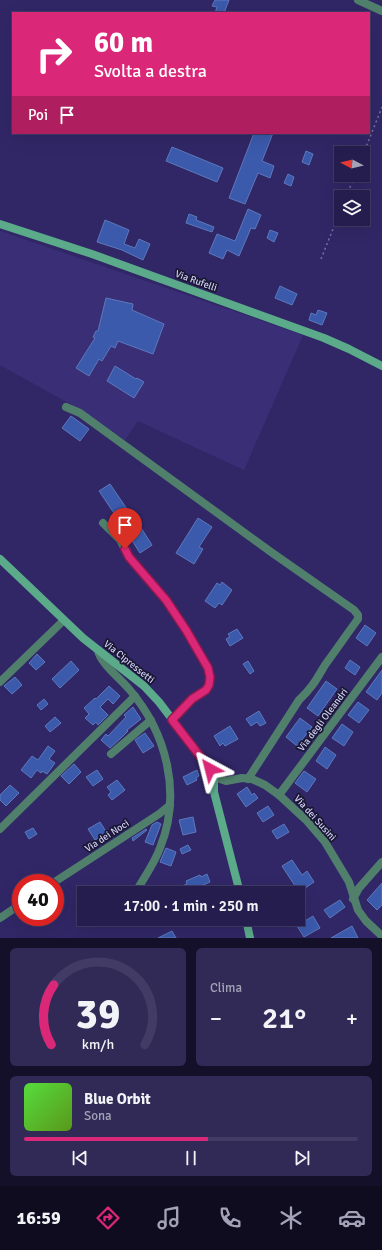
<!DOCTYPE html>
<html lang="it">
<head>
<meta charset="utf-8">
<style>
	:root { --surface:#251d4d; --page:#312a57; --text:#f1f3f6; --muted:#a3a2b6; --line:#423b65; --accent:#db2777 }
	body { margin:0; font-family:Signika,sans-serif; background:var(--page); color:var(--text); height:100vh; display:flex; flex-direction:column; font-size:15px; white-space:nowrap }
	* { box-sizing:border-box; margin:0 }
	p { font-size:13px; color:var(--muted) }
	.icon { flex:none; width:22px; height:22px; fill:none; stroke:currentColor; stroke-width:2; stroke-linecap:round; stroke-linejoin:round }
	.map { position:relative; height:938px; overflow:hidden }
	.sheet { display:flex; flex-direction:column; gap:10px; padding:10px; background:#14102a; flex:1 }
	.sheet>* { flex:none }
	.banner { position:absolute; left:12px; top:12px; width:358px; height:122px; border-radius:0px; box-shadow:0 4px 16px #0002,0 0 0 1px var(--line); background:#db2777; color:#fff; overflow:hidden }
	.needle { width:26px; rotate:277deg }
	.tools { position:absolute; left:334px; top:146px; display:grid; gap:8px }
	.tools a { display:grid; place-items:center; width:36px; height:36px; border-radius:0px; background:var(--surface); box-shadow:0 4px 16px #0002,0 0 0 1px var(--line); font-size:20px }
	.speed { position:absolute; left:12px; top:874px; display:flex; gap:8px; font-size:20px; font-weight:700; text-align:center }
	.speed>* { display:grid; place-content:center; width:52px; height:52px; border-radius:50%; background:var(--surface); box-shadow:0 4px 16px #0002,0 0 0 1px var(--line); line-height:1 }
	.speed .limit { border:6px solid #d22; background:#fff; color:#111 }
	.pin { position:absolute; display:grid; place-items:center; width:34px; height:34px; color:#fff; margin:-41px -17px; border-radius:50% 50% 50% 0; rotate:-45deg; box-shadow:0 0 4px #0007 }
	.pin .icon { rotate:45deg }
	.me { position:absolute; width:44px; margin:-22px; rotate:322deg; stroke-linejoin:round; filter:drop-shadow(0 0 3px #0008) }
	.turn { display:flex; align-items:center; gap:14px; height:84px; padding:0 16px; font-size:18px }
	.turn .icon { width:52px; height:52px; stroke-width:2.5 }
	.turn b { display:block; font-size:28px; line-height:34px }
	.then { display:flex; align-items:center; height:38px; padding:0 16px; background:#0003; gap:8px; font-size:15px }
	.big { font-size:30px; font-weight:600; line-height:1.1 }
	.sheet .tile { flex:1; display:flex; flex-direction:column; justify-content:center; gap:6px; min-width:0; padding:0 14px; border-radius:6px; background:var(--page) }
	.sheet .dial { align-items:center; gap:0 }
	.dial svg { height:104px; overflow:visible; fill:none; stroke:var(--line); stroke-width:7; stroke-linecap:round; text-anchor:middle }
	.dial text { fill:var(--text); stroke:none }
	.song { display:flex; align-items:center; gap:12px }
	.cover { width:48px; height:48px; border-radius:6px; background:linear-gradient(135deg,hsl(110 70% 55%),hsl(90 70% 35%)) }
	.played { height:4px; border-radius:2px; background:linear-gradient(90deg,var(--accent) 55%,var(--line) 55%) }
	.keys { display:flex; justify-content:space-around; direction:ltr }
	.heat { display:flex; justify-content:space-between; align-items:center; font-size:22px; direction:ltr }
	.sheet .tiles { flex:1; display:grid; gap:10px; grid-template-columns:1fr 1fr }
	.tile:last-child { grid-column:span 2 }
	.trip { position:absolute; left:77px; top:886px; width:228px; height:40px; border-radius:0px; background:var(--surface); box-shadow:0 4px 16px #0002,0 0 0 1px var(--line); font-weight:600; line-height:40px; text-align:center }
	.tab-bar { display:flex; height:64px; justify-content:space-around; align-items:center; background:#0f0c1f; color:var(--muted) }
	.tab-bar .icon { width:28px; height:28px }
	.tab-bar .selected { color:var(--accent) }
	.tab-bar b { font-size:18px; color:var(--text) }
	.map>svg:first-child { display:block }
</style>
</head>
<body>
<div class="map">
<svg width="382" height="938" viewBox="0 0 382 938">
	<rect width="100%" height="100%" fill="#312767"/>
	<path fill="#3a2f77" d="M0,231L303,335L244,470L138,421L125,440L81,410L0,365Z"/>
	<g fill="#3b5aac" stroke="#5d78bb">
		<path d="M215,0H229L224,13H215L217,7L212,6Z"/>
		<path d="M254,133H273L262,161L274,166L270,178L258,173L245,204L229,198Z"/>
		<path d="M172,147L223,168L217,182L166,161Z"/>
		<path d="M306,151L313,154L309,165L302,162Z"/>
		<path d="M288,174L294,177L291,186L284,183Z"/>
		<path d="M248,209L261,215L255,229L251,228L239,256L227,250L223,259L209,253L217,234L235,241Z"/>
		<path d="M189,214L197,217L196,220L214,227L212,232L186,223Z"/>
		<path d="M105,220L129,230L124,244L135,248L139,239L150,244L143,260L122,250L97,242Z"/>
		<path d="M270,230L278,233L274,242L267,238Z"/>
		<path d="M280,286L297,294L292,305L275,298Z"/>
		<path d="M106,298L133,304L132,310L164,324L153,354L118,341L115,348L111,346L102,361L99,359L89,376L76,368L95,338L93,337L96,331H98Z"/>
		<path d="M318,310L327,313L322,325L309,320L311,313L316,315Z"/>
		<path d="M115,366L136,379L137,378L144,382L134,398L107,381Z"/>
		<path d="M71,416L89,429L80,441L62,428Z"/>
		<path d="M110,484L127,509L116,516L99,491Z"/>
		<path d="M198,518L212,527L199,547L203,549L194,564L176,553Z"/>
		<path d="M136,520L152,545L140,553L124,528Z"/>
		<path d="M222,582L232,590L222,605L219,603L215,608L205,601L217,583L220,585Z"/>
		<path d="M365,625L376,633L367,646L356,638Z"/>
		<path d="M237,629L243,638L230,646L226,639L230,637L228,634Z"/>
		<path d="M37,654L45,662L36,670L29,663Z"/>
		<path d="M350,660L360,667L355,675L345,668Z"/>
		<path d="M71,661L79,670L60,688L52,679Z"/>
		<path d="M248,661L254,671L250,674L243,664Z"/>
		<path d="M382,670V693L377,700L366,692Z"/>
		<path d="M15,677L22,685L12,694L4,686Z"/>
		<path d="M326,681L337,689L318,716L307,708Z"/>
		<path d="M109,686L120,696L113,704L108,699L100,707L108,715L98,725L96,722L93,725L85,718L89,714L84,708L95,698L96,699Z"/>
		<path d="M44,699L48,704L41,710L37,705Z"/>
		<path d="M358,702L369,710L359,723L348,715Z"/>
		<path d="M133,707L141,719L127,730L128,731L121,738L110,748L101,740L106,734L108,736L126,717L124,715Z"/>
		<path d="M259,711L266,723L260,726L257,722L251,726L246,719Z"/>
		<path d="M55,717L61,723L50,732L45,726Z"/>
		<path d="M300,718L312,727L297,746L286,737Z"/>
		<path d="M342,724L353,732L344,746L332,738Z"/>
		<path d="M230,726L238,739L225,746L223,743L220,746L214,736Z"/>
		<path d="M145,733L154,746L143,753L135,740Z"/>
		<path d="M48,746L55,751L49,759L55,763L47,774L42,771L41,773L37,770L31,778L21,770L32,756L38,760Z"/>
		<path d="M325,747L336,755L327,769L316,761Z"/>
		<path d="M74,764L81,772L69,784L61,776Z"/>
		<path d="M97,770L103,779L93,786L86,777Z"/>
		<path d="M197,770L199,776L196,778L197,780L187,785L183,777Z"/>
		<path d="M304,771L316,779L307,792L295,783Z"/>
		<path d="M117,780L125,790L112,800L108,795L111,792L107,787Z"/>
		<path d="M10,785L19,793L6,806L0,800V795Z"/>
		<path d="M247,787L252,795L254,793L258,798L246,807L237,794Z"/>
		<path d="M268,806L274,815L263,822L257,813Z"/>
		<path d="M193,817L196,832L183,835L179,820Z"/>
		<path d="M100,822L107,833L95,840L88,829Z"/>
		<path d="M157,822L161,824L153,845L145,842L152,825Z"/>
		<path d="M284,824L289,832L277,839L272,831Z"/>
		<path d="M33,828L37,834L29,839L25,832Z"/>
		<path d="M146,829L147,830L133,841L132,838Z"/>
		<path d="M188,845L191,850L182,854L180,849Z"/>
		<path d="M166,848L176,852L171,866L160,862Z"/>
		<path d="M292,860L302,875L307,871L314,882L299,892L282,866Z"/>
		<path d="M207,874L210,882L203,885L206,890L198,893H165L187,884L186,881L200,875L201,877Z"/>
		<path d="M382,883V905L377,910L367,900Z"/>
		<path d="M340,900L345,907L330,918L324,910Z"/>
		<path d="M313,916L320,928L304,937L297,926Z"/>
		<path d="M352,926L358,938H331Z"/>
		<path d="M172,931L176,938H158Z"/>
	</g>
	<g fill="none" stroke-linecap="round" stroke-linejoin="round">
		<g stroke="#7771a6" stroke-width="1.5" stroke-dasharray="2 3" stroke-linecap="butt">
			<path d="M363,155L382,107"/>
			<path d="M346,197L355,175"/>
			<path d="M321,259L341,209"/>
		</g>
		<g stroke="#50806c" stroke-width="8">
			<path d="M358,0L382,11"/>
			<path d="M66,407L80,413L271,552L354,610L358,615V619C347,634 336,650 325,665C316,680 312,688 299,700L248,779"/>
			<path d="M103,523L120,540L129,557L166,600L186,630L208,668L210,677L209,685L206,690L192,699L172,720"/>
			<path d="M98,650C99,662 121,679 129,689C167,733 182,794 160,848C155,862 146,875 138,888"/>
			<path d="M0,682L64,620"/>
			<path d="M111,754L151,720"/>
			<path d="M214,777L226,781L242,778L252,779L265,785L279,795L306,820L325,842L349,882L358,910L366,921L382,936"/>
			<path d="M279,795L382,657"/>
			<path d="M0,829L135,696"/>
			<path d="M53,883L159,814L170,805"/>
			<path d="M353,899L359,888L382,862"/>
			<path d="M0,918L21,904"/>
		</g>
		<g stroke="#5bab8b" stroke-width="8">
			<path d="M0,224L92,254L324,338L349,349L382,366"/>
			<path d="M0,559L83,638L144,686L159,702L210,769L214,777V792L240,893"/>
			<path d="M246,919L250,938"/>
		</g>
	</g>
	<g fill="none" stroke-linecap="round" stroke-linejoin="round">
		<defs>
			<path id="route" d="M125,549L129,557L166,600L186,630L208,668L210,677L209,685L206,690L192,699L172,720L210,769"/>
		</defs>
		<use href="#route" stroke="#8e194d" stroke-width="10"/>
		<use href="#route" stroke="#db2777" stroke-width="7"/>
	</g>
	<g text-anchor="middle" dominant-baseline="central" stroke-width="3.5" stroke-linejoin="round" paint-order="stroke">
		<g font-size="10" fill="#cecdf4" stroke="#1a1733">
			<text transform="translate(196 281) rotate(20)">Via Rufelli</text>
			<text transform="translate(129 662) rotate(39)">Via Cipressetti</text>
			<text transform="translate(323 720) rotate(-53)">Via degli Oleandri</text>
			<text transform="translate(315 818) rotate(48)">Via dei Susini</text>
			<text transform="translate(107 836) rotate(-33)">Via dei Noci</text>
		</g>
	</g>
</svg>
<div class="tools">
<a><svg class="needle" viewBox="-14 -14 28 28"><path d="M0-13l5 13h-10z" fill="#e53935"/><path d="M0 13l5-13h-10z" fill="#a3a2b6"/></svg></a>
<a><svg class="icon" aria-label="layers" viewBox="0 0 24 24"><path d="M12 4l9 5-9 5-9-5zM3 14l9 5 9-5"/></svg></a>
</div>
<div class="speed"><div class="limit">40</div></div>
<div class="pin" style="left:125px;top:549px;background:#d93025"><svg class="icon" aria-label="arrive" viewBox="0 0 24 24"><path d="M6 21V4h12l-3 4 3 4H6"/></svg></div>
<svg class="me" style="left:210px;top:769px" viewBox="-20 -20 40 40"><path d="M0-17L14 15 0 8-14 15z" fill="#db2777" stroke="#fff" stroke-width="4"/></svg>
<div class="trip">17:00 · 1 min · 250 m</div>
<div class="banner">
<div class="turn"><svg class="icon" aria-label="right" viewBox="0 0 24 24"><path d="M7 20v-9h11M14 6l5 5-5 5"/></svg><div><b>60 m</b>Svolta a destra</div></div>
<div class="then">Poi<svg class="icon" aria-label="arrive" viewBox="0 0 24 24"><path d="M6 21V4h12l-3 4 3 4H6"/></svg></div>
</div>
</div>
<section class="sheet">
<div class="tiles">
<div class="tile dial"><svg viewBox="0 0 100 80">
<path d="M14 69A42 42 0 1 1 86 69"/>
<path d="M14 69A42 42 0 0 1 16 23" stroke="#db2777"/>
<text x="50" y="56" font-size="32" font-weight="700">39</text>
<text x="50" y="72" font-size="11">km/h</text>
</svg></div>
<div class="tile"><p>Clima</p>
<div class="heat"><a>−</a><b class="big">21°</b><a>+</a></div>
</div>
<div class="tile">
<div class="song"><i class="cover"></i><div><b>Blue Orbit</b><p>Sona</p></div></div>
<div class="played"></div>
<div class="keys"><svg class="icon" aria-label="previous" viewBox="0 0 24 24"><path d="M18 5L8 12l10 7zM5 5v14"/></svg><svg class="icon" aria-label="pause" viewBox="0 0 24 24"><path d="M8 5v14M16 5v14"/></svg><svg class="icon" aria-label="next" viewBox="0 0 24 24"><path d="M6 5l10 7-10 7zM19 5v14"/></svg></div>
</div>
</div>
</section>
<nav class="tab-bar">
<b>16:59</b>
<svg class="icon selected" aria-label="directions" viewBox="0 0 24 24"><path d="M12 3l9 9-9 9-9-9zM9 14v-3h6M13 9l2 2-2 2"/></svg>
<svg class="icon" aria-label="music" viewBox="0 0 24 24"><path d="M9 18V5l10-2v13"/><circle cx="6" cy="18" r="3"/><circle cx="16" cy="16" r="3"/></svg>
<svg class="icon" aria-label="phone" viewBox="0 0 24 24"><path d="M5 4h4l2 5-3 2q2 4 5 5l2-3 5 2v4C11 20 4 13 5 4z"/></svg>
<svg class="icon" aria-label="climate" viewBox="0 0 24 24"><path d="M12 3v18M4 7l16 10M4 17L20 7"/></svg>
<svg class="icon" aria-label="car" viewBox="0 0 24 24"><path d="M5 17H2v-5l4-1 3-4h7l3 4 3 1v5h-3M9 17h6M6 11h13"/><circle cx="7" cy="17" r="2"/><circle cx="17" cy="17" r="2"/></svg>
</nav>
</body>
</html>
